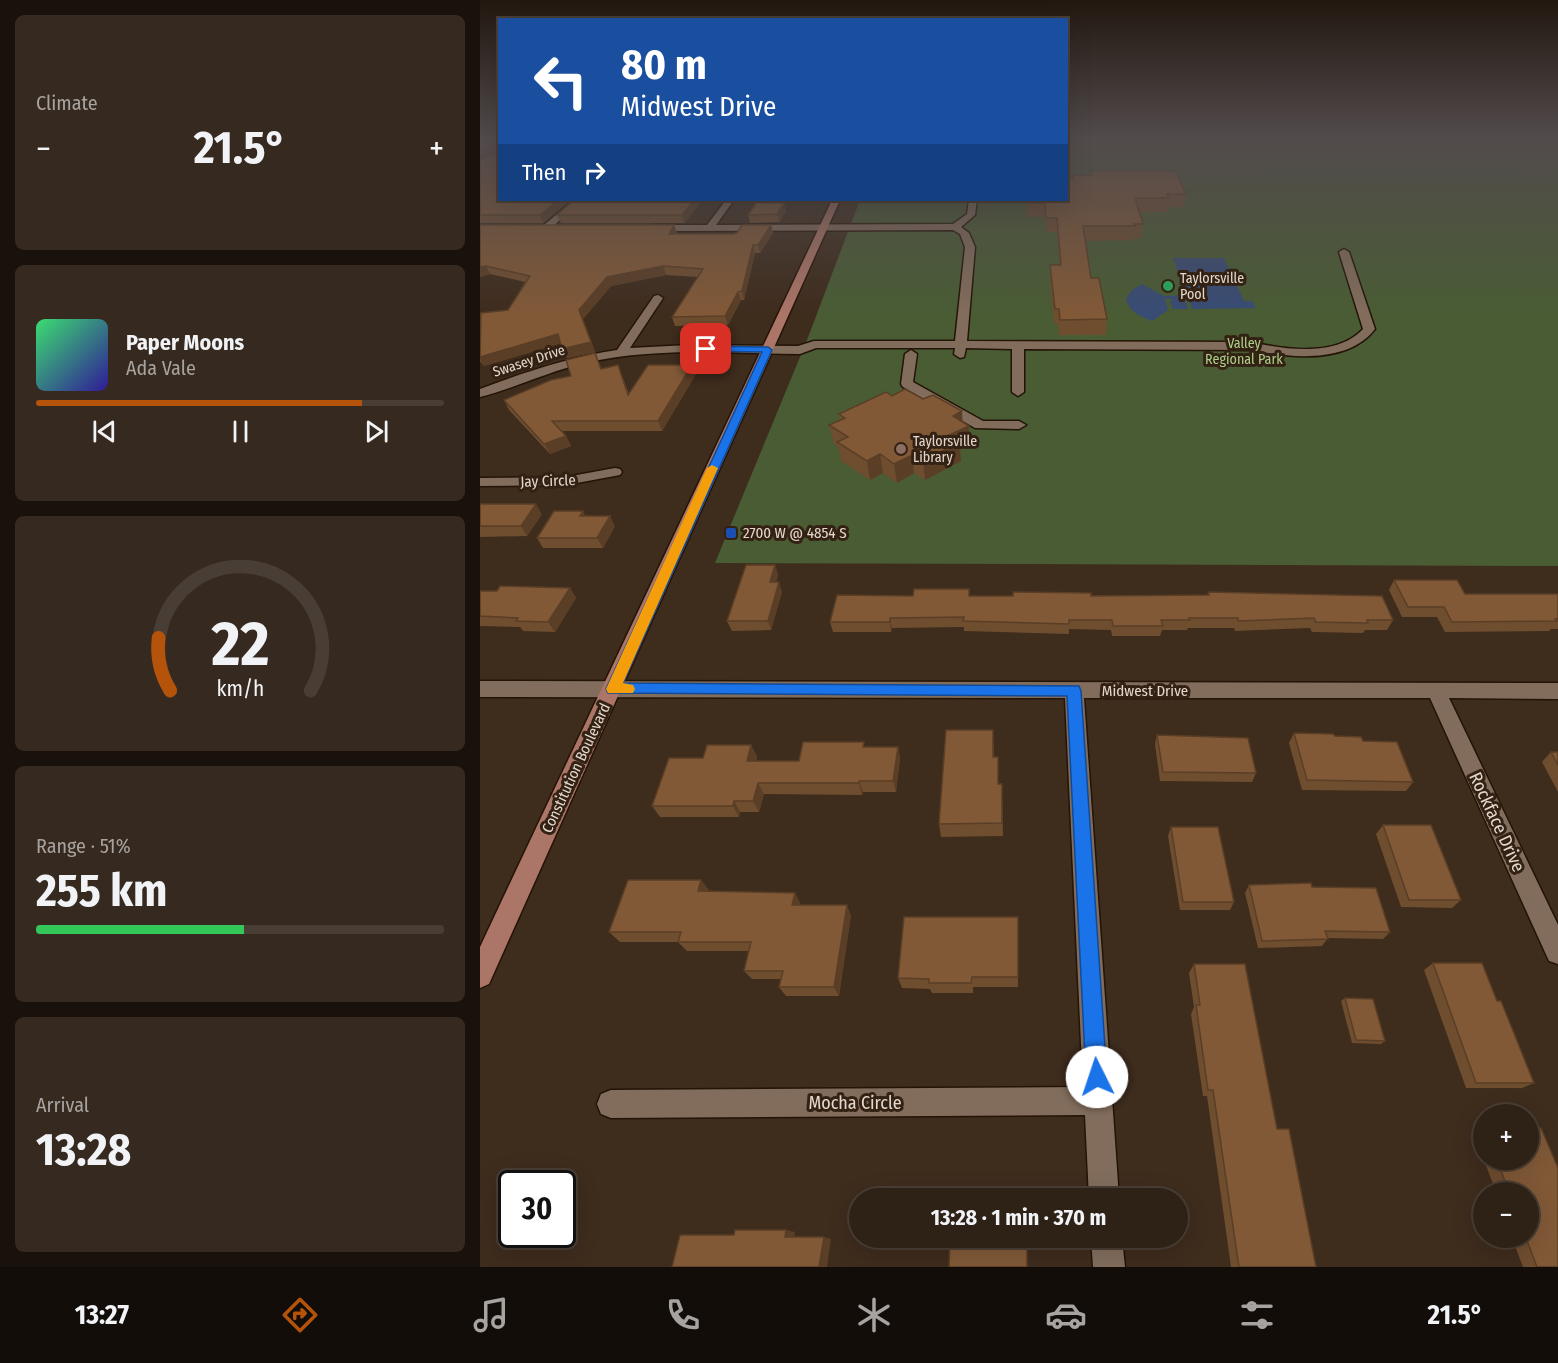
<!DOCTYPE html>
<html lang="en">
<head>
<meta charset="utf-8">
<style>
	:root { --surface:#2e2116; --page:#36291f; --text:#f1f3f6; --muted:#a7a3a1; --line:#493e35; --accent:#b45309 }
	body { margin:0; font-family:"Fira Sans Condensed",sans-serif; background:var(--page); color:var(--text); height:100vh; display:flex; flex-direction:column; font-size:22px; white-space:nowrap }
	* { box-sizing:border-box; margin:0 }
	p { font-size:20px; color:var(--muted) }
	.icon { flex:none; width:33px; height:33px; fill:none; stroke:currentColor; stroke-width:2; stroke-linecap:round; stroke-linejoin:round }
	.map { position:relative; flex:1; overflow:hidden }
	.drawer { display:flex; flex-direction:column; gap:15px; padding:15px; background:#19120c; width:480px }
	.drawer>* { flex:none }
	.top-card { position:absolute; left:18px; top:18px; width:570px; height:183px; border-radius:0px; box-shadow:0 6px 24px #0002,0 0 0 2px var(--line); background:#1a4fa0; color:#fff; overflow:hidden }
	.tools { position:absolute; left:993px; top:1104px; display:grid; gap:12px }
	.tools a { display:grid; place-items:center; width:66px; height:66px; border-radius:50%; background:var(--surface); box-shadow:0 6px 24px #0002,0 0 0 2px var(--line); font-size:30px }
	.speed { position:absolute; left:18px; top:1170px; display:flex; gap:12px; font-size:30px; font-weight:700; text-align:center }
	.speed>* { display:grid; place-content:center; width:78px; height:78px; border-radius:50%; background:var(--surface); box-shadow:0 6px 24px #0002,0 0 0 2px var(--line); line-height:1 }
	.speed .limit { border:3px solid #111; border-radius:9px; background:#fff; color:#111 }
	.pin { position:absolute; display:grid; place-items:center; width:51px; height:51px; color:#fff; margin:-26px; border-radius:12px; box-shadow:0 3px 9px #0006 }
	.me { position:absolute; width:66px; margin:-33px; rotate:356deg; stroke-linejoin:round; filter:drop-shadow(0 0 4px #0008) }
	.turn { display:flex; align-items:center; gap:21px; height:126px; padding:0 24px; font-size:27px }
	.turn .icon { width:78px; height:78px; stroke-width:2.5 }
	.turn b { display:block; font-size:42px; line-height:51px }
	.then { display:flex; align-items:center; height:57px; padding:0 24px; background:#0003; gap:12px; font-size:22px }
	.big { font-size:45px; font-weight:700; line-height:1.1 }
	.drawer .card { flex:1; display:flex; flex-direction:column; justify-content:center; gap:9px; min-width:0; padding:0 21px; border-radius:9px; background:var(--page) }
	.drawer .dial { align-items:center; gap:0 }
	.dial svg { height:156px; overflow:visible; fill:none; stroke:var(--line); stroke-width:7; stroke-linecap:round; text-anchor:middle }
	.dial text { fill:var(--text); stroke:none }
	.song { display:flex; align-items:center; gap:18px }
	.cover { width:72px; height:72px; border-radius:9px; background:linear-gradient(135deg,hsl(140 70% 55%),hsl(250 70% 35%)) }
	.played { height:6px; border-radius:3px; background:linear-gradient(90deg,var(--accent) 80%,var(--line) 80%) }
	.keys { display:flex; justify-content:space-around; direction:ltr }
	.heat { display:flex; justify-content:space-between; align-items:center; font-size:33px; direction:ltr }
	.charge { height:9px; border-radius:4px; background:linear-gradient(90deg,#34c759 51%,var(--line) 0) }
	.trip { position:absolute; left:369px; top:1188px; width:339px; height:60px; border-radius:30px; background:var(--surface); box-shadow:0 6px 24px #0002,0 0 0 2px var(--line); font-weight:700; line-height:60px; text-align:center }
	.menu { display:flex; height:96px; justify-content:space-around; align-items:center; background:#120d09; color:var(--muted) }
	.menu .icon { width:42px; height:42px }
	.menu .selected { color:var(--accent) }
	.menu b { font-size:27px; color:var(--text) }
	main { display:flex; flex:1; min-height:0 }
	.map>svg:first-child { display:block }
</style>
</head>
<body>
<main>
<section class="drawer">
<div class="card"><p>Climate</p>
<div class="heat"><a>−</a><b class="big">21.5°</b><a>+</a></div>
</div>
<div class="card">
<div class="song"><i class="cover"></i><div><b>Paper Moons</b><p>Ada Vale</p></div></div>
<div class="played"></div>
<div class="keys"><svg class="icon" aria-label="previous" viewBox="0 0 24 24"><path d="M18 5L8 12l10 7zM5 5v14"/></svg><svg class="icon" aria-label="pause" viewBox="0 0 24 24"><path d="M8 5v14M16 5v14"/></svg><svg class="icon" aria-label="next" viewBox="0 0 24 24"><path d="M6 5l10 7-10 7zM19 5v14"/></svg></div>
</div>
<div class="card dial"><svg viewBox="0 0 100 80">
<path d="M14 69A42 42 0 1 1 86 69"/>
<path d="M14 69A42 42 0 0 1 8 42" stroke="#b45309"/>
<text x="50" y="56" font-size="32" font-weight="700">22</text>
<text x="50" y="72" font-size="11">km/h</text>
</svg></div>
<div class="card"><p>Range · 51%</p><b class="big">255 km</b><div class="charge"></div></div>
<div class="card"><p>Arrival</p><b class="big">13:28</b></div>
</section>
<div class="map">
<svg width="1078" height="1267" viewBox="0 0 1078 1267">
	<rect width="100%" height="100%" fill="#3e2c1d"/>
	<path fill="#495c34" d="M587,137H1078V566L235,563L327,340L380,200H586Z"/>
	<path fill="#384c74" d="M693,258H744L764,301H772L776,308L712,309L709,300L705,299L708,309H693L690,301L694,299H685L688,310L672,321C660,316 649,312 646,299L652,290L662,284L684,296L707,295Z"/>
	<g fill="none" stroke-linecap="round" stroke-linejoin="round">
		<defs>
			<g id="minor">
				<path d="M93,200H102L69,230H63V226Z"/>
				<path d="M246,200H254L236,225L473,224L487,214L489,200H497L495,215L481,227L489,233L495,247L487,341L772,342C806,350 857,357 883,329L859,252L864,249L869,252L895,329C868,364 810,358 772,350L544,349V392L538,396L532,392V349L486,348L484,357L480,358L474,354L475,348H336L320,354C248,353 175,347 105,363C69,371 36,388 0,397V389C45,372 90,357 137,350L174,296L178,295L183,298L150,348L208,345L318,346L334,341H475L485,247L480,234L473,230L173,231L168,228L173,225H227Z"/>
				<path d="M431,350L437,354L433,382L503,421H539L546,425L539,429L495,428L423,387L421,384L425,354Z"/>
				<path d="M135,468L140,469L142,472L140,475L86,485L0,486V478L86,477Z"/>
				<path d="M0,681L1078,683V699L969,698L1078,925V964L1069,961L950,698H604L639,1198H609L605,1115L131,1118L121,1114L117,1104L121,1094L131,1090L603,1087L585,698L0,697Z"/>
				<path d="M611,1238H642L645,1267H613Z"/>
			</g>
			<path id="major" d="M352,200H360L9,984L0,988V947Z"/>
		</defs>
		<use href="#minor" stroke="#241406" stroke-width="3"/>
		<use href="#major" stroke="#241406" stroke-width="3"/>
		<use href="#minor" fill="#826d5c" fill-rule="evenodd"/>
		<use href="#major" fill="#ab7567" fill-rule="evenodd"/>
	</g>
	<g fill="#6f4d2f" fill-rule="evenodd">
		<path d="M0,137L91,200L63,223H0ZM18,150V152L4,158Z"/>
		<path d="M611,171L706,194L704,207H688L687,212H659L663,224L661,238H654V240L605,241L611,278L627,319L626,335H579L578,324H574L570,280V265H580L577,232H566L565,217H547V203L593,179L611,175Z"/>
		<path d="M94,200H223L204,223H81L77,215Z"/>
		<path d="M286,200L287,203L306,211L299,222L270,223L268,215Z"/>
		<path d="M0,225L197,233L196,234H252L291,225L293,233L280,253H275L264,300H261L248,325L195,326L192,317L218,277L186,275L131,286L103,319L115,352L87,358L81,343L4,366L0,361V314L28,310L45,282L10,274L0,277Z"/>
		<path d="M115,353L121,369L138,365L149,394L212,365L216,374L182,431H81L86,436L91,446L70,454L29,410L24,400L91,376Z"/>
		<path d="M412,396L483,422L490,444L480,449L481,461L445,480L434,473L417,483L403,473L390,480L361,461L358,447L354,444L349,425L360,420L359,414Z"/>
		<path d="M0,504L62,514L47,536L0,537Z"/>
		<path d="M106,516L135,526L123,548H63L57,538Z"/>
		<path d="M295,565L298,575L296,582L302,592L291,630L252,631L247,621Z"/>
		<path d="M914,580L985,594H1078V629H1071L1069,631L965,632L957,617H922L909,590Z"/>
		<path d="M90,588L96,598L75,632L43,631L40,627L0,626V591Z"/>
		<path d="M728,592L913,620L907,630H885L883,633L832,632L830,628L755,631L754,628H708L707,630H682L680,636H632L631,630L589,629V634L484,631V627L412,628L411,632H353L350,622L490,596L728,595Z"/>
		<path d="M814,733L855,736L933,782L926,791L822,790L809,743Z"/>
		<path d="M677,735L776,773L772,782L680,781L675,744Z"/>
		<path d="M514,744V757L518,784H522L523,836L461,837L459,824Z"/>
		<path d="M271,745L277,757L276,761H319L385,747H418L420,759L416,792H383L382,795L284,794L279,812H260L259,817H180L172,806L223,758Z"/>
		<path d="M1071,752H1078V792L1062,762Z"/>
		<path d="M903,825L981,900L972,908L921,907L896,834Z"/>
		<path d="M691,827L754,902L750,910H700L688,836Z"/>
		<path d="M769,885L832,887L910,932L903,939L848,938L842,946L778,948L765,893Z"/>
		<path d="M229,890V892L315,893L320,903V905L371,915L359,996H306L299,987L301,979H272L264,971L269,951H207L198,942H140L129,932Z"/>
		<path d="M538,917V987H493V993H452L450,989L422,988L418,978Z"/>
		<path d="M953,963L1017,1001L1054,1083L1042,1088H986L944,970Z"/>
		<path d="M714,964L797,1129L836,1267H751L727,1096H723L711,1014L714,1007L709,973Z"/>
		<path d="M865,998L905,1041L901,1044L872,1043L861,1001Z"/>
		<path d="M1004,1130V1158L995,1134Z"/>
		<path d="M1004,1160H1048L1078,1267H1043L1032,1238H1048V1192H1016Z"/>
	</g>
	<g fill="#5a3e26">
		<path d="M17,142L20,149L0,160V151Z"/>
		<path d="M78,200H91L63,223L60,215Z"/>
		<path d="M214,200H223L204,223L202,215Z"/>
		<path d="M304,203L306,211L299,222L297,214Z"/>
		<path d="M194,225L197,233L191,242L189,234Z"/>
		<path d="M291,225L293,233L280,253L278,245Z"/>
		<path d="M273,245L275,253L264,300L262,291Z"/>
		<path d="M6,266L10,274L0,277V267Z"/>
		<path d="M183,266L186,275L131,286L103,319L115,352L87,358L82,349L99,310L127,277Z"/>
		<path d="M258,292L261,300L248,325L245,316Z"/>
		<path d="M78,334L82,343L4,366L0,359V357Z"/>
		<path d="M212,365L216,374L182,431L178,421Z"/>
		<path d="M482,411L483,428L489,426L490,444L480,449L481,461L445,480L443,461L469,435L473,416Z"/>
		<path d="M86,436L91,446L70,454L64,444Z"/>
		<path d="M400,454L403,473L390,480L387,461Z"/>
		<path d="M432,455L434,473L417,483L414,464Z"/>
		<path d="M56,504L62,514L47,536L41,526Z"/>
		<path d="M103,511L108,521L100,516Z"/>
		<path d="M130,516L135,526L123,548L117,538Z"/>
		<path d="M295,565L298,575L293,592L290,582Z"/>
		<path d="M299,582L302,592L291,630L288,621Z"/>
		<path d="M90,588L96,598L75,632L68,622Z"/>
		<path d="M410,618L412,628L411,632L410,622Z"/>
		<path d="M271,745L277,757L273,773L267,761Z"/>
		<path d="M418,747L420,759L416,792L413,781Z"/>
		<path d="M379,781L383,792L382,795L379,783Z"/>
		<path d="M278,783L284,794L279,812L273,801Z"/>
		<path d="M254,801L260,812L259,817L253,806Z"/>
		<path d="M221,880L229,890L226,902L218,891Z"/>
		<path d="M315,893L320,903L318,915L312,905Z"/>
		<path d="M367,905L371,915L359,996L354,987Z"/>
		<path d="M306,1230L315,1232L314,1239L305,1237Z"/>
		<path d="M344,1237L351,1239L347,1267H339Z"/>
	</g>
	<g fill="#815937" stroke="#5a3e26" stroke-width="1.5">
		<path d="M0,137H20V200H78L60,215H0V160L18,152L17,142L0,151Z"/>
		<path d="M611,171H695L706,194H687L689,198H655L663,224H654L655,226H603L611,278H619L627,319L580,320L579,309H575L570,265H581L577,218H566L565,203H547L548,200H586V179H593L594,175H612Z"/>
		<path d="M94,200H214L202,215H77Z"/>
		<path d="M278,200H284L283,203H304L297,214L268,215Z"/>
		<path d="M0,225H194L189,234H252L257,233L262,225H291L278,245H273L262,291L258,292L245,316L192,317L223,269L183,266L127,277L99,310L111,342L82,349L78,334L0,357L1,313L28,310L50,276L6,266L0,267Z"/>
		<path d="M115,353L121,369L138,365L148,395L168,365H212L178,421H72L86,436L64,444L24,400L71,380L91,376L86,360Z"/>
		<path d="M425,389L443,399L453,395L482,411L473,416L489,426L469,435L480,442L443,461L432,455L414,464L400,454L387,461L357,442L368,437L349,425L365,418L359,414L406,392L412,396Z"/>
		<path d="M0,504H56L41,526H0Z"/>
		<path d="M74,511H103L100,516H130L117,538H57Z"/>
		<path d="M266,565H295L290,582H299L288,621H247Z"/>
		<path d="M914,580H977L985,594H1078V619H1075L1077,621L972,622L964,607H928Z"/>
		<path d="M20,586L90,588L68,622L36,621L38,618L0,616V591H17Z"/>
		<path d="M434,589H489V596H533V592L611,593V596L729,595L728,592L902,596L913,620H887L888,623L836,622L834,618L758,621V618H709L710,620H681L683,626H633L632,620H589V624L483,621L484,617L410,618V622H350L357,595L433,596Z"/>
		<path d="M466,730H513V757H518V784H522V823L459,824Z"/>
		<path d="M814,733L853,734L855,736L881,737L883,741L917,742L933,782L827,780Z"/>
		<path d="M677,735L768,738L776,773L683,772Z"/>
		<path d="M323,742H384L383,747H418L413,781H379V783H278L273,801H254L253,806H172L189,758H223L227,745H271L267,761H319Z"/>
		<path d="M1071,752H1078V765Z"/>
		<path d="M903,825H951L981,900H929Z"/>
		<path d="M691,827H738L754,902H703Z"/>
		<path d="M148,880H221L218,891L315,893L312,905H367L354,987H299L303,971H264L271,942H198L201,932H129Z"/>
		<path d="M831,883L832,887L896,888L910,932L845,931L848,939L782,941L769,885Z"/>
		<path d="M424,917H538V977H492L491,983H449V979L418,978Z"/>
		<path d="M953,963H1002L1017,1001H1021L1054,1083H996Z"/>
		<path d="M714,964H765L797,1129H809L836,1267H759L733,1090H728L716,1005H720Z"/>
		<path d="M865,998L893,999L905,1041L876,1040Z"/>
		<path d="M1048,1128H1061L1078,1168V1267H1057L1046,1238H1048V1192H1029L1017,1160H1048Z"/>
		<path d="M255,1230H306L305,1237H344L339,1267H192L200,1235H254Z"/>
		<path d="M470,1238H547V1267H469Z"/>
	</g>
	<linearGradient id="sky" x2="0" y2="1"><stop stop-color="#221810"/><stop offset="0.44" stop-color="#524b4c"/><stop offset="1" stop-color="#524b4c" stop-opacity="0"/></linearGradient>
	<rect width="1078" height="314" fill="url(#sky)"/>
	<path fill="#1a73e8" stroke="#114b97" stroke-width="1.5" d="M226,346L288,347L292,350L143,683L599,686L601,691L627,1077L624,1085L617,1088L610,1085L606,1077L587,696L128,693L126,689L282,352L223,351V347Z"/>
	<path fill="#f59e0b" d="M232,465L238,468L143,683L153,685L155,689L153,693H128L126,689L227,468Z"/>
	<circle fill="#2e9e5b" stroke="#332213" stroke-width="2" cx="688" cy="286" r="6"/>
	<circle fill="#8d6e63" stroke="#332213" stroke-width="2" cx="421" cy="449" r="6"/>
	<rect fill="#1a4fb4" stroke="#332213" stroke-width="2" x="245" y="527" width="12" height="12" rx="3"/>
	<g text-anchor="middle" dominant-baseline="central" stroke-width="6" stroke-linejoin="round" paint-order="stroke">
		<g font-size="14" fill="#e4d8ce" stroke="#332213" text-anchor="start">
			<text x="700" y="278">Taylorsville<tspan x="700" dy="16">Pool</tspan></text>
			<text x="433" y="441">Taylorsville<tspan x="433" dy="16">Library</tspan></text>
		</g>
		<g font-size="14" fill="#accf89" stroke="#332213">
			<text x="764" y="343">Valley<tspan x="764" dy="16">Regional Park</tspan></text>
		</g>
		<g font-size="14" fill="#e4d8ce" stroke="#332213">
			<text transform="translate(49 361) rotate(-18)">Swasey Drive</text>
		</g>
		<g font-size="15" fill="#e4d8ce" stroke="#332213">
			<text transform="translate(68 481) rotate(-2)">Jay Circle</text>
			<text x="665" y="691">Midwest Drive</text>
			<text transform="translate(96 768) rotate(-65)">Constitution Boulevard</text>
		</g>
		<g font-size="15" fill="#e4d8ce" stroke="#332213" text-anchor="start">
			<text x="263" y="533">2700 W @ 4854 S</text>
		</g>
		<g font-size="18" fill="#e4d8ce" stroke="#332213">
			<text transform="translate(1017 822) rotate(65)">Rockface Drive</text>
			<text x="375" y="1103">Mocha Circle</text>
		</g>
	</g>
</svg>
<div class="tools">
<a>+</a>
<a>−</a>
</div>
<div class="speed"><div class="limit">30</div></div>
<div class="pin" style="left:226px;top:349px;background:#d93025"><svg class="icon" aria-label="arrive" viewBox="0 0 24 24"><path d="M6 21V4h12l-3 4 3 4H6"/></svg></div>
<svg class="me" style="left:617px;top:1077px" viewBox="-20 -20 40 40"><circle r="19" fill="#fff"/><path d="M0-13L10 11 0 6-10 11z" fill="#1a73e8"/></svg>
<div class="trip">13:28 · 1 min · 370 m</div>
<div class="top-card">
<div class="turn"><svg class="icon" aria-label="left" viewBox="0 0 24 24"><path d="M17 20v-9H6M10 6l-5 5 5 5"/></svg><div><b>80 m</b>Midwest Drive</div></div>
<div class="then">Then<svg class="icon" aria-label="right" viewBox="0 0 24 24"><path d="M7 20v-9h11M14 6l5 5-5 5"/></svg></div>
</div>
</div>
</main>
<nav class="menu">
<b>13:27</b>
<svg class="icon selected" aria-label="directions" viewBox="0 0 24 24"><path d="M12 3l9 9-9 9-9-9zM9 14v-3h6M13 9l2 2-2 2"/></svg>
<svg class="icon" aria-label="music" viewBox="0 0 24 24"><path d="M9 18V5l10-2v13"/><circle cx="6" cy="18" r="3"/><circle cx="16" cy="16" r="3"/></svg>
<svg class="icon" aria-label="phone" viewBox="0 0 24 24"><path d="M5 4h4l2 5-3 2q2 4 5 5l2-3 5 2v4C11 20 4 13 5 4z"/></svg>
<svg class="icon" aria-label="climate" viewBox="0 0 24 24"><path d="M12 3v18M4 7l16 10M4 17L20 7"/></svg>
<svg class="icon" aria-label="car" viewBox="0 0 24 24"><path d="M5 17H2v-5l4-1 3-4h7l3 4 3 1v5h-3M9 17h6M6 11h13"/><circle cx="7" cy="17" r="2"/><circle cx="17" cy="17" r="2"/></svg>
<svg class="icon" aria-label="filters" viewBox="0 0 24 24"><path d="M4 7h16M4 17h16"/><circle cx="9" cy="7" r="2"/><circle cx="15" cy="17" r="2"/></svg>
<b>21.5°</b>
</nav>
</body>
</html>
